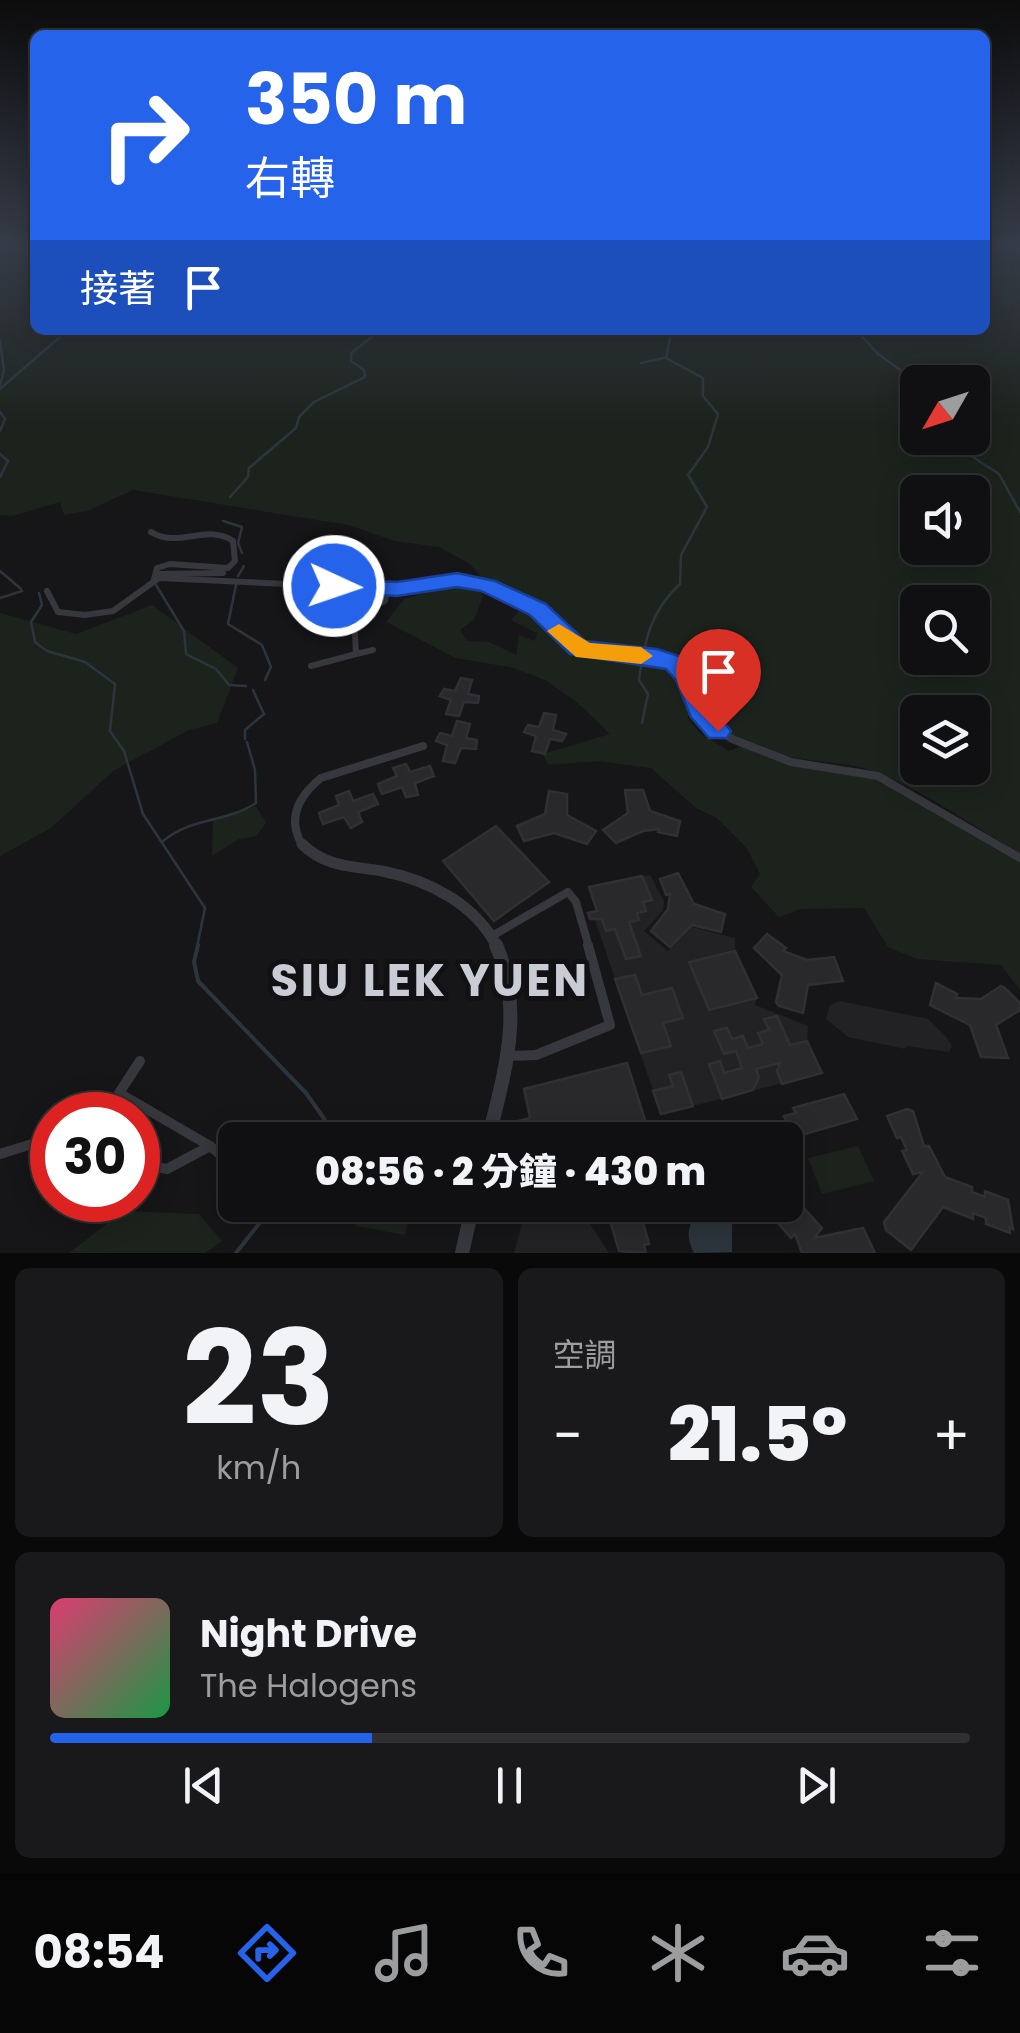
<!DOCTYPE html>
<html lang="zh-TW">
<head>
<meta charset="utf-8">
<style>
	:root { --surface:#101012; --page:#19191b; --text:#f1f3f6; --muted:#9c9d9f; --line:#303032; --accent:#2563eb }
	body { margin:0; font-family:Poppins,"Noto Sans TC",sans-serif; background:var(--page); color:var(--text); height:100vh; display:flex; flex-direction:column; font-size:38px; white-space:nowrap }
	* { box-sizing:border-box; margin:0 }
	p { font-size:32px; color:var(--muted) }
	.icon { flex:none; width:55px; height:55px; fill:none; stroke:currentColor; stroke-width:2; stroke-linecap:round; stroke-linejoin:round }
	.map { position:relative; height:1253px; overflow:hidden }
	.panel { display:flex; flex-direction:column; gap:15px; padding:15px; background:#09090a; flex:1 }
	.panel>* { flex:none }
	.banner { position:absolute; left:30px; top:30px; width:960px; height:305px; border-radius:15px; box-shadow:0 5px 25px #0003,0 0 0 2px var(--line); background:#2563eb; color:#fff; overflow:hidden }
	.needle { width:65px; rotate:231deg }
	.buttons { position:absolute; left:900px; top:365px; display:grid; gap:20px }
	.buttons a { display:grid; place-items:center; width:90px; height:90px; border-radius:15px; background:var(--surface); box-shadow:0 5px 25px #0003,0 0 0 2px var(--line); font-size:50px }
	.speed { position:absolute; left:30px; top:1092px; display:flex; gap:20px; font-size:50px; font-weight:700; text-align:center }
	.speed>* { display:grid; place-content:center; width:130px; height:130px; border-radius:50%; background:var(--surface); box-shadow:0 5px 25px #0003,0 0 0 2px var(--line); line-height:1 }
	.speed .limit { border:15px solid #d22; background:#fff; color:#111 }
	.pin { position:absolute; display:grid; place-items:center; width:85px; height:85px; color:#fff; margin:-102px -42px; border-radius:50% 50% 50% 0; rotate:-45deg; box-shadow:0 0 10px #0007 }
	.pin .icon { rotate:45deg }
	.me { position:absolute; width:110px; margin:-55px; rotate:93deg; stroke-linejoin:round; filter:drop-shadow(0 0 8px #0008) }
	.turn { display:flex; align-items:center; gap:35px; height:210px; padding:0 50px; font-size:45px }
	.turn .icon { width:130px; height:130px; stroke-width:2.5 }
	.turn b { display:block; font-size:70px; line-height:85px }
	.then { display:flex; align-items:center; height:95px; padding:0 50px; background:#0003; gap:20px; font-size:38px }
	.big { font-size:75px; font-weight:800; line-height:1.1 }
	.panel .tile { flex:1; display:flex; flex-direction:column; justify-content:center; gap:15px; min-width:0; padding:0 35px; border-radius:15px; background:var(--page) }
	.panel .dial { align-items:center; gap:0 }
	.dial b { font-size:130px; line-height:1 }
	.song { display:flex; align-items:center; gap:30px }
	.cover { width:120px; height:120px; border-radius:15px; background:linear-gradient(135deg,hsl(340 70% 55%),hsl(140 70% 35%)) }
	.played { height:10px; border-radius:5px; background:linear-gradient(90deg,var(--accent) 35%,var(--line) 35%) }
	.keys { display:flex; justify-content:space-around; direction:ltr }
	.heat { display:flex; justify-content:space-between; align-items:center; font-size:55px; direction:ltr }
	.panel .tiles { flex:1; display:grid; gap:15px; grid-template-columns:1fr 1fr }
	.tile:last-child { grid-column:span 2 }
	.trip { position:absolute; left:218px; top:1122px; width:585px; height:100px; border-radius:15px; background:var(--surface); box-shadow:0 5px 25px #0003,0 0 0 2px var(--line); font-weight:800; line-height:100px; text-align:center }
	.dock { display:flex; height:160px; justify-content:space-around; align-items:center; background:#060607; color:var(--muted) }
	.dock .icon { width:70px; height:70px }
	.dock .on { color:var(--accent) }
	.dock b { font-size:45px; color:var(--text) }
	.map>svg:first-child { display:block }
</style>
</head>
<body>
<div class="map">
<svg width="1020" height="1253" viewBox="0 0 1020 1253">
	<rect width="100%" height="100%" fill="#161618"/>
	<g fill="#222225">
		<path d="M650,875L664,901L663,911L644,931L668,951L692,927L735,938V951L757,998L755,1005L808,1026L807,1041L822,1073L661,1114L595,920L588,913L597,911L589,887Z"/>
		<path d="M840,1001L928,1019L947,1038L952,1046L949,1052L906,1046L905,1049L848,1037L826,1019L830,1005Z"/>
		<path d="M527,1205H537L590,1224L609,1253H514Z"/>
	</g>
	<g fill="#1c231d" fill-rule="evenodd">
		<path d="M0,248H35V330H985V269L999,262L1020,270V854C975,827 929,794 881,774C830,753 771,769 721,729C697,711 698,681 675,661L585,650L532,603L487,583L470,564L439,547L395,541L348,525L133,490L87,511L64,515L60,502L12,516L0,515ZM918,382H972V438H918ZM918,492H972V548H918ZM918,602H972V658H918ZM918,712H972V768H918Z"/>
		<path d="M461,585L479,589L483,596L474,619L460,630L467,641L489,642L516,655L519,635L535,641L537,633L511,620L522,608L534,609C548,622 562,645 580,652C635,674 668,629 695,708L687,718L701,734L729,751L743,746L779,761L877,779L1020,862V990L1001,965L917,959L888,947L864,908L801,909L779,917L751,887L760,874L746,847L717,818L696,808L651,768L598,761L548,765L543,754L610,734L579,704L547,681L514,668L456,658L386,622L405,598Z"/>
		<path d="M152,605L238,668L217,723L187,731L113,771L51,828L0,856V613L76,634Z"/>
		<path d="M256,806L266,823L256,836L239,839L212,856L213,819Z"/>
		<path d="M858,1146L874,1181L822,1194L808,1158Z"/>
		<path d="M361,1205H411L405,1235L356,1226Z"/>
		<path d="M123,1211L199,1214L222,1241L205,1253H69Z"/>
	</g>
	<path fill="#2c353c" d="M719,1205H732V1252L694,1253C686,1237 686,1224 701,1213L717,1215Z"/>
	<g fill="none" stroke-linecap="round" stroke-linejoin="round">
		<g stroke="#2c353c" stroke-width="2.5">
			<path d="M859,333L877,353L918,383"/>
			<path d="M0,341L4,370L0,386"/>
			<path d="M641,363L664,358"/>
			<path d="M0,389L68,330"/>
			<path d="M0,412L5,419L0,431"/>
			<path d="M957,438L970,455L999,474L1020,512"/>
			<path d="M0,454L8,461L0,477"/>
			<path d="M230,497L248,477L249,468L296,428L299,417L314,402L365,377L364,370L351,361V353L381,330"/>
			<path d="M223,521L242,527L238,543L242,553"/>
			<path d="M0,571L21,589"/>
			<path d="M238,576L244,566"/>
			<path d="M156,585L184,631L186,654L216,669L229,685L246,686"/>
			<path d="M236,585L228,624L262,645L271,667L265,680"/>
			<path d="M39,593L42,605L31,622L35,642L47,651L85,662L115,684L110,731L124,751L143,814L205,908L197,947"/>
			<path d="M0,598L22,591"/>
			<path d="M642,723L648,694L639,680C644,642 651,610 680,584L681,555L707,507L688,475L708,447L718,414L703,396V378L666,358L671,333L677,330"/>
			<path d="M245,739V730L264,714L253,690"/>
			<path d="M162,842C190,817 226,823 256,803L255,770L247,742"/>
		</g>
		<g stroke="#2c353c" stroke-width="4">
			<path d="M198,945L194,962L198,981L306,1093L325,1120"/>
			<path d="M236,1253L272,1207"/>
		</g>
	</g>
	<g fill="#29292c" stroke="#303034" stroke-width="2.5">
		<path d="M461,678L472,680L468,694L479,696L478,703L464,702L459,716L446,714L451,700L440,696L444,689L455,691Z"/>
		<path d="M544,713L556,715L553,730L566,734L562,741L550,739L545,754L532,751L536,736L524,732L528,725L539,727Z"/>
		<path d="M457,721L470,724L466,738L477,740L476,749L461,748L455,763L443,761L447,745L436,741L440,733L452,736Z"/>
		<path d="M406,764L410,772L430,766L434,776L415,783L418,795L406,797L402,787L382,794L378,784L397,776L393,768Z"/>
		<path d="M625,790H643L650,811L680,821L677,836L658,832L659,829L643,831L616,843L603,830L628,813Z"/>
		<path d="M349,791L353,801L373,794L378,804L358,812L362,822L351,828L344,817L323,824L319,813L339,805L336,796Z"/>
		<path d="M549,791L567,794V815L596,831L587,844L554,833L524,841L517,826L545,814Z"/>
		<path d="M496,826L549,882L494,921L443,861Z"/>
		<path d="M678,873L694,904L725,914L721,932L692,925L670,947L651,931L668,909L670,894L666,895L660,879Z"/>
		<path d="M642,876L652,900L643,902L646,911L637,913L639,920L629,922L641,956L626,959L615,929L606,931L602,919H590L588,913L597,911L589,887Z"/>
		<path d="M767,934L786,948L783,951L807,960L834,957L843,981L808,985L803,1013L779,1006L776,1002L782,975L754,948Z"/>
		<path d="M735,951L757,998L709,1010L689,962Z"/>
		<path d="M635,975L642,995L672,988L683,1018L663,1023L671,1046L641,1053L615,979Z"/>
		<path d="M936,983L957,994L956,998L981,999L1001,986L1005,988L1020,1003V1010L996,1025L1008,1058L981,1057L970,1025L930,1005Z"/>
		<path d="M777,1016L790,1045L807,1041L822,1073L782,1084L777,1071L780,1063L756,1069L759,1077L753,1090L722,1099L709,1064L720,1061L724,1073L742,1068L736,1051L724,1054L714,1031L727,1028L732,1039L743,1036L748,1048L763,1044L758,1033L769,1030L764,1019Z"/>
		<path d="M627,1063L645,1120L568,1140H522L518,1121L530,1118L524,1089Z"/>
		<path d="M681,1072L693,1106L661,1114L653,1091L673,1086L669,1075Z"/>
		<path d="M844,1094L857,1119L805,1134L803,1129L791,1132L784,1116L796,1113L793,1108Z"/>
		<path d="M907,1109L913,1111L924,1146H929L945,1177L972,1187V1192L985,1197V1191L1008,1200L1013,1229L1010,1227V1233L986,1224V1218L973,1213V1219L943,1207L911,1250L886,1230L884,1222L923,1172L913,1174L902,1151L907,1150L901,1137L897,1138L887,1116Z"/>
		<path d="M785,1193L789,1198L792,1195L822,1228L814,1238L863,1228L875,1253H802L795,1234L791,1238L772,1216L777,1206L785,1215Z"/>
		<path d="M578,1205H645L640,1211L649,1244L644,1245L646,1253L619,1251L609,1217Z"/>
	</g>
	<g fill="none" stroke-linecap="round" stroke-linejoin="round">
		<g stroke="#37383d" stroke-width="6">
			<path d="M151,532C178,549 208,523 233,541L235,561L228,568L170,564L157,568L154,579"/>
			<path d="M156,574L223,573"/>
			<path d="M47,591L58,612L85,615L113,611L159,578L397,589L441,581L480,583L538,610L578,649L657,657L674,663L687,676L699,706"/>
			<path d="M327,608L329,620"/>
			<path d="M319,621L354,616L385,601L387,589"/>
			<path d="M356,654L373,650"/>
			<path d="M311,666L356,654L354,616"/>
		</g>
		<g stroke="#37383d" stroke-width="8">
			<path d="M698,703L703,717L732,739L791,762L878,776L1020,858"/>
			<path d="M301,843C287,817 300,795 321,778L423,746"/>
			<path d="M492,936L568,892L576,902L589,947"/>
		</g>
		<g stroke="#37383d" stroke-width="10">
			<path d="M509,1056L536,1055L610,1025L588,945"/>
			<path d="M140,1061L119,1093L210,1146"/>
			<path d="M349,1140L367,1132L394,1140"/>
			<path d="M0,1154L52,1138"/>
			<path d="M138,1164L167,1169L210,1146L235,1167"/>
		</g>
		<path stroke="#37383d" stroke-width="11" d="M302,844C325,867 352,866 382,871C428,880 476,904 497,947"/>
		<g stroke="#37383d" stroke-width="14">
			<path d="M488,1140C504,1074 525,1010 496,945"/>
			<path d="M462,1253L473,1205"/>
		</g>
	</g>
	<linearGradient id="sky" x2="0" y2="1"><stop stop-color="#0c0c0d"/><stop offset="0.58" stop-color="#363c48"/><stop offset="1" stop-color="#363c48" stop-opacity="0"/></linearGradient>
	<rect width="1020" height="424" fill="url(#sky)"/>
	<path fill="#2563eb" stroke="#184099" stroke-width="2.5" d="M457,573L495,581L546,604L585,641L657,649L682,657L696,670L710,706L731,731L727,738H709L691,717L676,680L666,669L570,654L530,615L481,591L457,587L397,596L334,593L324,586L334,579L397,582Z"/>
	<path fill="#f59e0b" d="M559,624L590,643L641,647L653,656L641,664L576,657L547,631Z"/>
	<g text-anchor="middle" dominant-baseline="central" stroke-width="10" stroke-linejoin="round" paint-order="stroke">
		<g font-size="45" font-weight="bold" letter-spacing="2.5" fill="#c9ccd4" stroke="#111113">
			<text x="430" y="980">SIU LEK YUEN</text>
		</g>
	</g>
</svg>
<div class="buttons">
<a><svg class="needle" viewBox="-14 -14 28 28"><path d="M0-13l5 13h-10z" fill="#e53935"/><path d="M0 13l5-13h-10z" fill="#9c9d9f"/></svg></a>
<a><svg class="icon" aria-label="sound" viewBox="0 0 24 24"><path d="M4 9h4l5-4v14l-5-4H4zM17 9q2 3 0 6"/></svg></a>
<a><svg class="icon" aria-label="search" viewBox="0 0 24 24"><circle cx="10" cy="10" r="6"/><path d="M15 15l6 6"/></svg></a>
<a><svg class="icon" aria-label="layers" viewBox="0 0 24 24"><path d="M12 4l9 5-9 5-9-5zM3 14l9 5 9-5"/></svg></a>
</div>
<div class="speed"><div class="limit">30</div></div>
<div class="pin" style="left:718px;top:731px;background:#d93025"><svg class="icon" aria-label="arrive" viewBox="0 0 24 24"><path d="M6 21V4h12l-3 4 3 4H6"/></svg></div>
<svg class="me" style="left:334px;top:586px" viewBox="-20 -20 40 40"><circle r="17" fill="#2563eb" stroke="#fff" stroke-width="3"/><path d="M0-11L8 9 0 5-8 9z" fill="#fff"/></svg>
<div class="trip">08:56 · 2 分鐘 · 430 m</div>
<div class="banner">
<div class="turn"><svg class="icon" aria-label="right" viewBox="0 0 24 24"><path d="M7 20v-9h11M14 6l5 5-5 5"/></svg><div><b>350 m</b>右轉</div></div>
<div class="then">接著<svg class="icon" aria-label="arrive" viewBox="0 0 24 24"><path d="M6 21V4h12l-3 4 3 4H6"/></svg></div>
</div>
</div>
<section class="panel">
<div class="tiles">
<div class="tile dial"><b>23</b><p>km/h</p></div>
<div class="tile"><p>空調</p>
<div class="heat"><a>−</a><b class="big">21.5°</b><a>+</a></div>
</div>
<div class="tile">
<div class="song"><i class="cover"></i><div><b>Night Drive</b><p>The Halogens</p></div></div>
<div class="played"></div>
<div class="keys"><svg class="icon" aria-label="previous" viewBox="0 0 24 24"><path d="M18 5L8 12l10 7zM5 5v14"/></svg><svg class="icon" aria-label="pause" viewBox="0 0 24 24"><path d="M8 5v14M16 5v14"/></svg><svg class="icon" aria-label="next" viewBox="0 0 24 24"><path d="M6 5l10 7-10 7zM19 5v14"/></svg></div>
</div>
</div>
</section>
<nav class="dock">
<b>08:54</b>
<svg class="icon on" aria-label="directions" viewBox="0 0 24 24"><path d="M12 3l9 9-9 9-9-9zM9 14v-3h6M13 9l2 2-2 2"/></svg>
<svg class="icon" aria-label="music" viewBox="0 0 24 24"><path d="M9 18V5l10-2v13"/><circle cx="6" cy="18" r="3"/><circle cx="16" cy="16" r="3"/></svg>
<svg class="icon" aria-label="phone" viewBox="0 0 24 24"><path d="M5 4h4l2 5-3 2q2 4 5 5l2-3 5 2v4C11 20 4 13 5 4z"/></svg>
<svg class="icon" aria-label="climate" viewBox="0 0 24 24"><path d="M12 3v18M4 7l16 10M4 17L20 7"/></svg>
<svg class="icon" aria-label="car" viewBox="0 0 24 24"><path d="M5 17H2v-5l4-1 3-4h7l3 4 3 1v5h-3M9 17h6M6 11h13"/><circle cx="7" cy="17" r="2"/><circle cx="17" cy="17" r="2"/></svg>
<svg class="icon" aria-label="filters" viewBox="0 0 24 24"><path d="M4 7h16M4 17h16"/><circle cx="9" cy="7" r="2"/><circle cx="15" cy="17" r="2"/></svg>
</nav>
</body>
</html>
